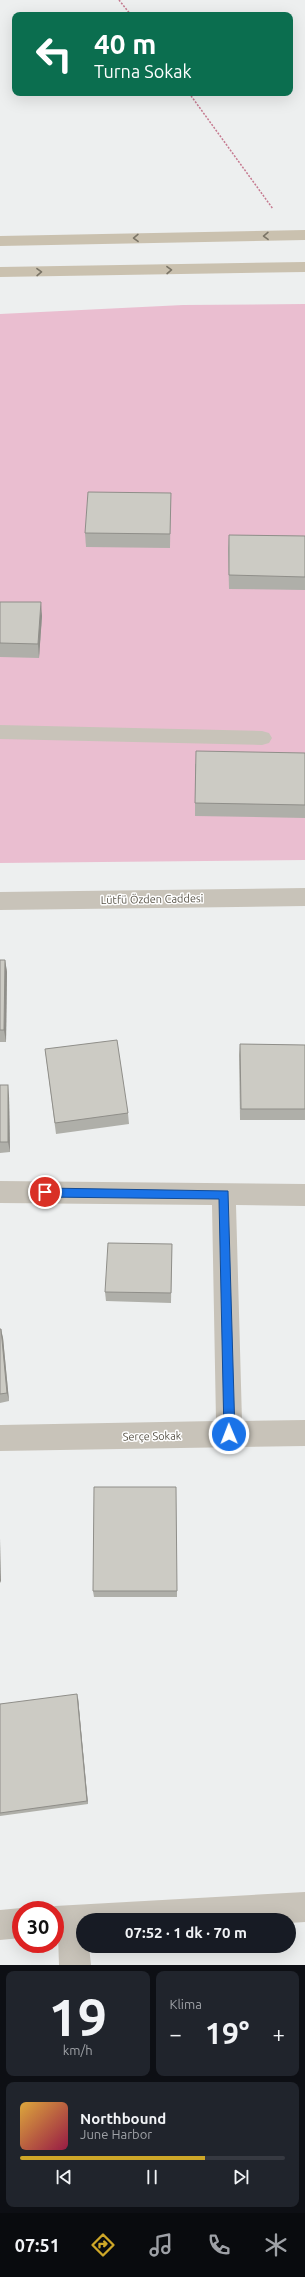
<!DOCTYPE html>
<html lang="tr">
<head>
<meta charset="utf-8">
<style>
	:root { --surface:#171b24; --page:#20242c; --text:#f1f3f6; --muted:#9ea1a6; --line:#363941; --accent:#cea728 }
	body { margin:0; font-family:Ubuntu,sans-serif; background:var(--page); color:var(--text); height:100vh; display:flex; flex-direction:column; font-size:15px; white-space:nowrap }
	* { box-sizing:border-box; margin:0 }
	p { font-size:13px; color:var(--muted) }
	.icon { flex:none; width:22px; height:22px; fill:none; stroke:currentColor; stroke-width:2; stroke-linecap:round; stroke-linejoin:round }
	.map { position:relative; height:1965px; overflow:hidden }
	.side { display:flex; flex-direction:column; gap:6px; padding:6px; background:#0d0f14; flex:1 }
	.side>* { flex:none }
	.hud { position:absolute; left:12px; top:12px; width:281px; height:84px; border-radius:8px; box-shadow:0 4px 16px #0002; background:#0b6e4f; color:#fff; overflow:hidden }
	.speed { position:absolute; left:12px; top:1901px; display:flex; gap:8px; font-size:20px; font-weight:700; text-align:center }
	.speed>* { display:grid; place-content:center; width:52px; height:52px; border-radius:50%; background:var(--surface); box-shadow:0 4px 16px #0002; line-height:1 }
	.speed .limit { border:6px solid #d22; background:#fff; color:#111 }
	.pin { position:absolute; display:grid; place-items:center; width:34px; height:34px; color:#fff; margin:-17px; border:2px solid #fff; border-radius:50%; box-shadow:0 1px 4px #0007 }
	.me { position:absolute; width:44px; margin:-22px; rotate:359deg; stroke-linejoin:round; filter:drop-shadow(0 0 3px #0008) }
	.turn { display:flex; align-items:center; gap:14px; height:84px; padding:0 16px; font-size:18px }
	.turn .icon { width:52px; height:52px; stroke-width:2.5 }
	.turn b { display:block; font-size:28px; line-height:34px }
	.big { font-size:30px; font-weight:700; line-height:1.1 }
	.side .card { flex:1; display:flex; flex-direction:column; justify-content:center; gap:6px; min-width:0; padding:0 14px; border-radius:8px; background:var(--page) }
	.side .dial { align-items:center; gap:0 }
	.dial b { font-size:52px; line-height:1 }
	.song { display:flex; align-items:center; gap:12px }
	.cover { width:48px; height:48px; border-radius:6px; background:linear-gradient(135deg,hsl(40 70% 55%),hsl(340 70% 35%)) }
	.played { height:4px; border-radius:2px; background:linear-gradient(90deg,var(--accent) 70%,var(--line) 70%) }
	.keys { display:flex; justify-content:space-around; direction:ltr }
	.heat { display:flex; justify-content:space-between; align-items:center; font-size:22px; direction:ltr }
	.side .tiles { flex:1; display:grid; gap:6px; grid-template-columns:1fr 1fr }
	.card:last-child { grid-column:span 2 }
	.trip { position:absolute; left:76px; top:1913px; width:220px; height:40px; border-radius:20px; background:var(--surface); box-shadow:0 4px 16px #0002; font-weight:700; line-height:40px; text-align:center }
	.tab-bar { display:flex; height:64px; justify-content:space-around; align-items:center; background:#090b0e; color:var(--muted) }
	.tab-bar .icon { width:28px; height:28px }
	.tab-bar .current { color:var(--accent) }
	.tab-bar b { font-size:18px; color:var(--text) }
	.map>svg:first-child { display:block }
</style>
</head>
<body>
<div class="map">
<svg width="305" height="1965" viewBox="0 0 305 1965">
	<rect width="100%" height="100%" fill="#edefef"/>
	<path fill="#eabed0" d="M305,304V860L0,863V314L183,305Z"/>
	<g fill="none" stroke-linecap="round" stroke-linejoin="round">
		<g stroke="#c5798f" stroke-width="1.5" stroke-dasharray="2 1.5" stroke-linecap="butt">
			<path d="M119,0L131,15"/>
			<path d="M189,93L273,209"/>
		</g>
		<g fill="#c8c3b9" fill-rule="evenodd">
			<path d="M0,725L262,731L269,733L272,738L269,743L262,745L0,739Z"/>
			<path d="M305,888V906L0,910V892Z"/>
			<path d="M0,1181L305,1184V1206L236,1205L242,1421L305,1420V1446L0,1451V1425L216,1421L212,1205L0,1203Z"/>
			<path d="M305,1892V1922L289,1923V1920H83V1946H89L91,1965H59L58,1936H55V1910H44L55,1906Z"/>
			<path d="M21,1908L27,1910H21V1938L0,1940V1910Z"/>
		</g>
		<g fill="#cac1af" fill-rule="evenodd">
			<path d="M305,230V240L0,246V236Z"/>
			<path d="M305,262V272L0,277V267Z"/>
		</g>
	</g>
	<g fill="#afafa9">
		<path d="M171,493L170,548L86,547L85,533Z"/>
		<path d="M229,535L305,536V590L229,589L228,549Z"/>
		<path d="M0,602L42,616L39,658L0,657Z"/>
		<path d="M305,753V818L195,816V764Z"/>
		<path d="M0,960H5L7,972L6,1042H0Z"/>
		<path d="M240,1044L305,1045V1120H240L239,1055Z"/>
		<path d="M45,1049L128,1113L129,1124L56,1134Z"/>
		<path d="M0,1085L9,1096L10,1152L0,1153Z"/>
		<path d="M172,1244L171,1303L106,1301L105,1292Z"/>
		<path d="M0,1329L3,1338L9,1401L0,1403Z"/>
		<path d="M93,1591H177V1597H94Z"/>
		<path d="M78,1698L88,1804L0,1816V1704Z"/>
	</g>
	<g fill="#8f8e89">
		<path d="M41,602L42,616L39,658L38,644Z"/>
		<path d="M5,960L7,972L6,1042L4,1030Z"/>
		<path d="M8,1085L9,1096L10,1152L8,1142Z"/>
		<path d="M1,1329L3,1338L9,1401L7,1393Z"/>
		<path d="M0,1538L1,1583L0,1581Z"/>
		<path d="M77,1694L78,1698L88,1804L87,1801Z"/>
	</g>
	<g fill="#cccbc4" stroke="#8f8e89">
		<path d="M88,492L171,493L170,534L85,533Z"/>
		<path d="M229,535L305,536V577L229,575Z"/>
		<path d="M0,602H41L38,644L0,643Z"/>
		<path d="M196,751L305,753V805L195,803Z"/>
		<path d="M0,960H5L4,1030H0Z"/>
		<path d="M117,1040L128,1113L55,1123L45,1049Z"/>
		<path d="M240,1044L305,1045V1109H241Z"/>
		<rect x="0" y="1085" width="8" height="57"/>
		<path d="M108,1243L172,1244L171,1293L105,1292Z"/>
		<path d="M0,1329H1L7,1393L0,1394Z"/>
		<path d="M94,1487H176L177,1591H93Z"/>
		<path d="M77,1694L87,1801L0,1813V1704Z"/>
	</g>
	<defs><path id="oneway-chevron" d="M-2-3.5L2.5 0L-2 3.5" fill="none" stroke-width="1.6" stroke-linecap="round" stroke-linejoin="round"/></defs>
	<g stroke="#7a7466">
		<use href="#oneway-chevron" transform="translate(266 236) rotate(179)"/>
		<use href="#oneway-chevron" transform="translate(136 238) rotate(179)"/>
		<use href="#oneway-chevron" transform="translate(169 270) rotate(-1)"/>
		<use href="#oneway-chevron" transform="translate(39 272) rotate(-1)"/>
	</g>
	<path fill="#1a73e8" stroke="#114b97" d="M45,1188L228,1191L235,1434L233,1438L229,1440L224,1434L219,1199L45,1197L40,1192Z"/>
	<g text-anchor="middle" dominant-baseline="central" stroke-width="3" stroke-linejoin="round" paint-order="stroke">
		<g font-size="11" fill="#585347" stroke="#fff">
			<text transform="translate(152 899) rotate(-1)">Lütfü Özden Caddesi</text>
			<text transform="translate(152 1436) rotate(-1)">Serçe Sokak</text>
		</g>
	</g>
</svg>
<div class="speed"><div class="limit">30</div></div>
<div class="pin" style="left:45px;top:1192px;background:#d93025"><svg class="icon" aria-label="arrive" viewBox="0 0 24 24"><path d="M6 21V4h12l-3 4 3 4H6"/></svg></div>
<svg class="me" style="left:229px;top:1434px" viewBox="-20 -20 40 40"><circle r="17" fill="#1a73e8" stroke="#fff" stroke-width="3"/><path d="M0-11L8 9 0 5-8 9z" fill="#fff"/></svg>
<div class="trip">07:52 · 1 dk · 70 m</div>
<div class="hud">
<div class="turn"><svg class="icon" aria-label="left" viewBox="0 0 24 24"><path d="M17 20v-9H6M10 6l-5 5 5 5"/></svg><div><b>40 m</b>Turna Sokak</div></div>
</div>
</div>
<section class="side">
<div class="tiles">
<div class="card dial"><b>19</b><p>km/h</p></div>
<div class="card"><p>Klima</p>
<div class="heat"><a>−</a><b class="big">19°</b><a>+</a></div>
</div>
<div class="card">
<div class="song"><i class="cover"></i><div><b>Northbound</b><p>June Harbor</p></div></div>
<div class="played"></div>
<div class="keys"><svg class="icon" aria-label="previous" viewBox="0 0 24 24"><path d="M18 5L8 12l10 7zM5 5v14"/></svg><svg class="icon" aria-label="pause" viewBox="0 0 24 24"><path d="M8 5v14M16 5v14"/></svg><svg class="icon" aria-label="next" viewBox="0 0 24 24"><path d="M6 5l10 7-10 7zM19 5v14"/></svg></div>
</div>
</div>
</section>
<nav class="tab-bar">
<b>07:51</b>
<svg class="icon current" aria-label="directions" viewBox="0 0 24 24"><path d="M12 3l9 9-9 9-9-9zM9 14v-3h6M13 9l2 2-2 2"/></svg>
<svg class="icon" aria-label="music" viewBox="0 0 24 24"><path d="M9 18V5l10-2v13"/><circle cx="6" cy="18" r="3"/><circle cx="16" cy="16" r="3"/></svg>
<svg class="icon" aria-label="phone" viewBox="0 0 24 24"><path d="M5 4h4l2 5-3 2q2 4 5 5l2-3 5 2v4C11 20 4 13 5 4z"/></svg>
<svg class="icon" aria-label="climate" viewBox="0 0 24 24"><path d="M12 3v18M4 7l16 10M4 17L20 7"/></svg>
</nav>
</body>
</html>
